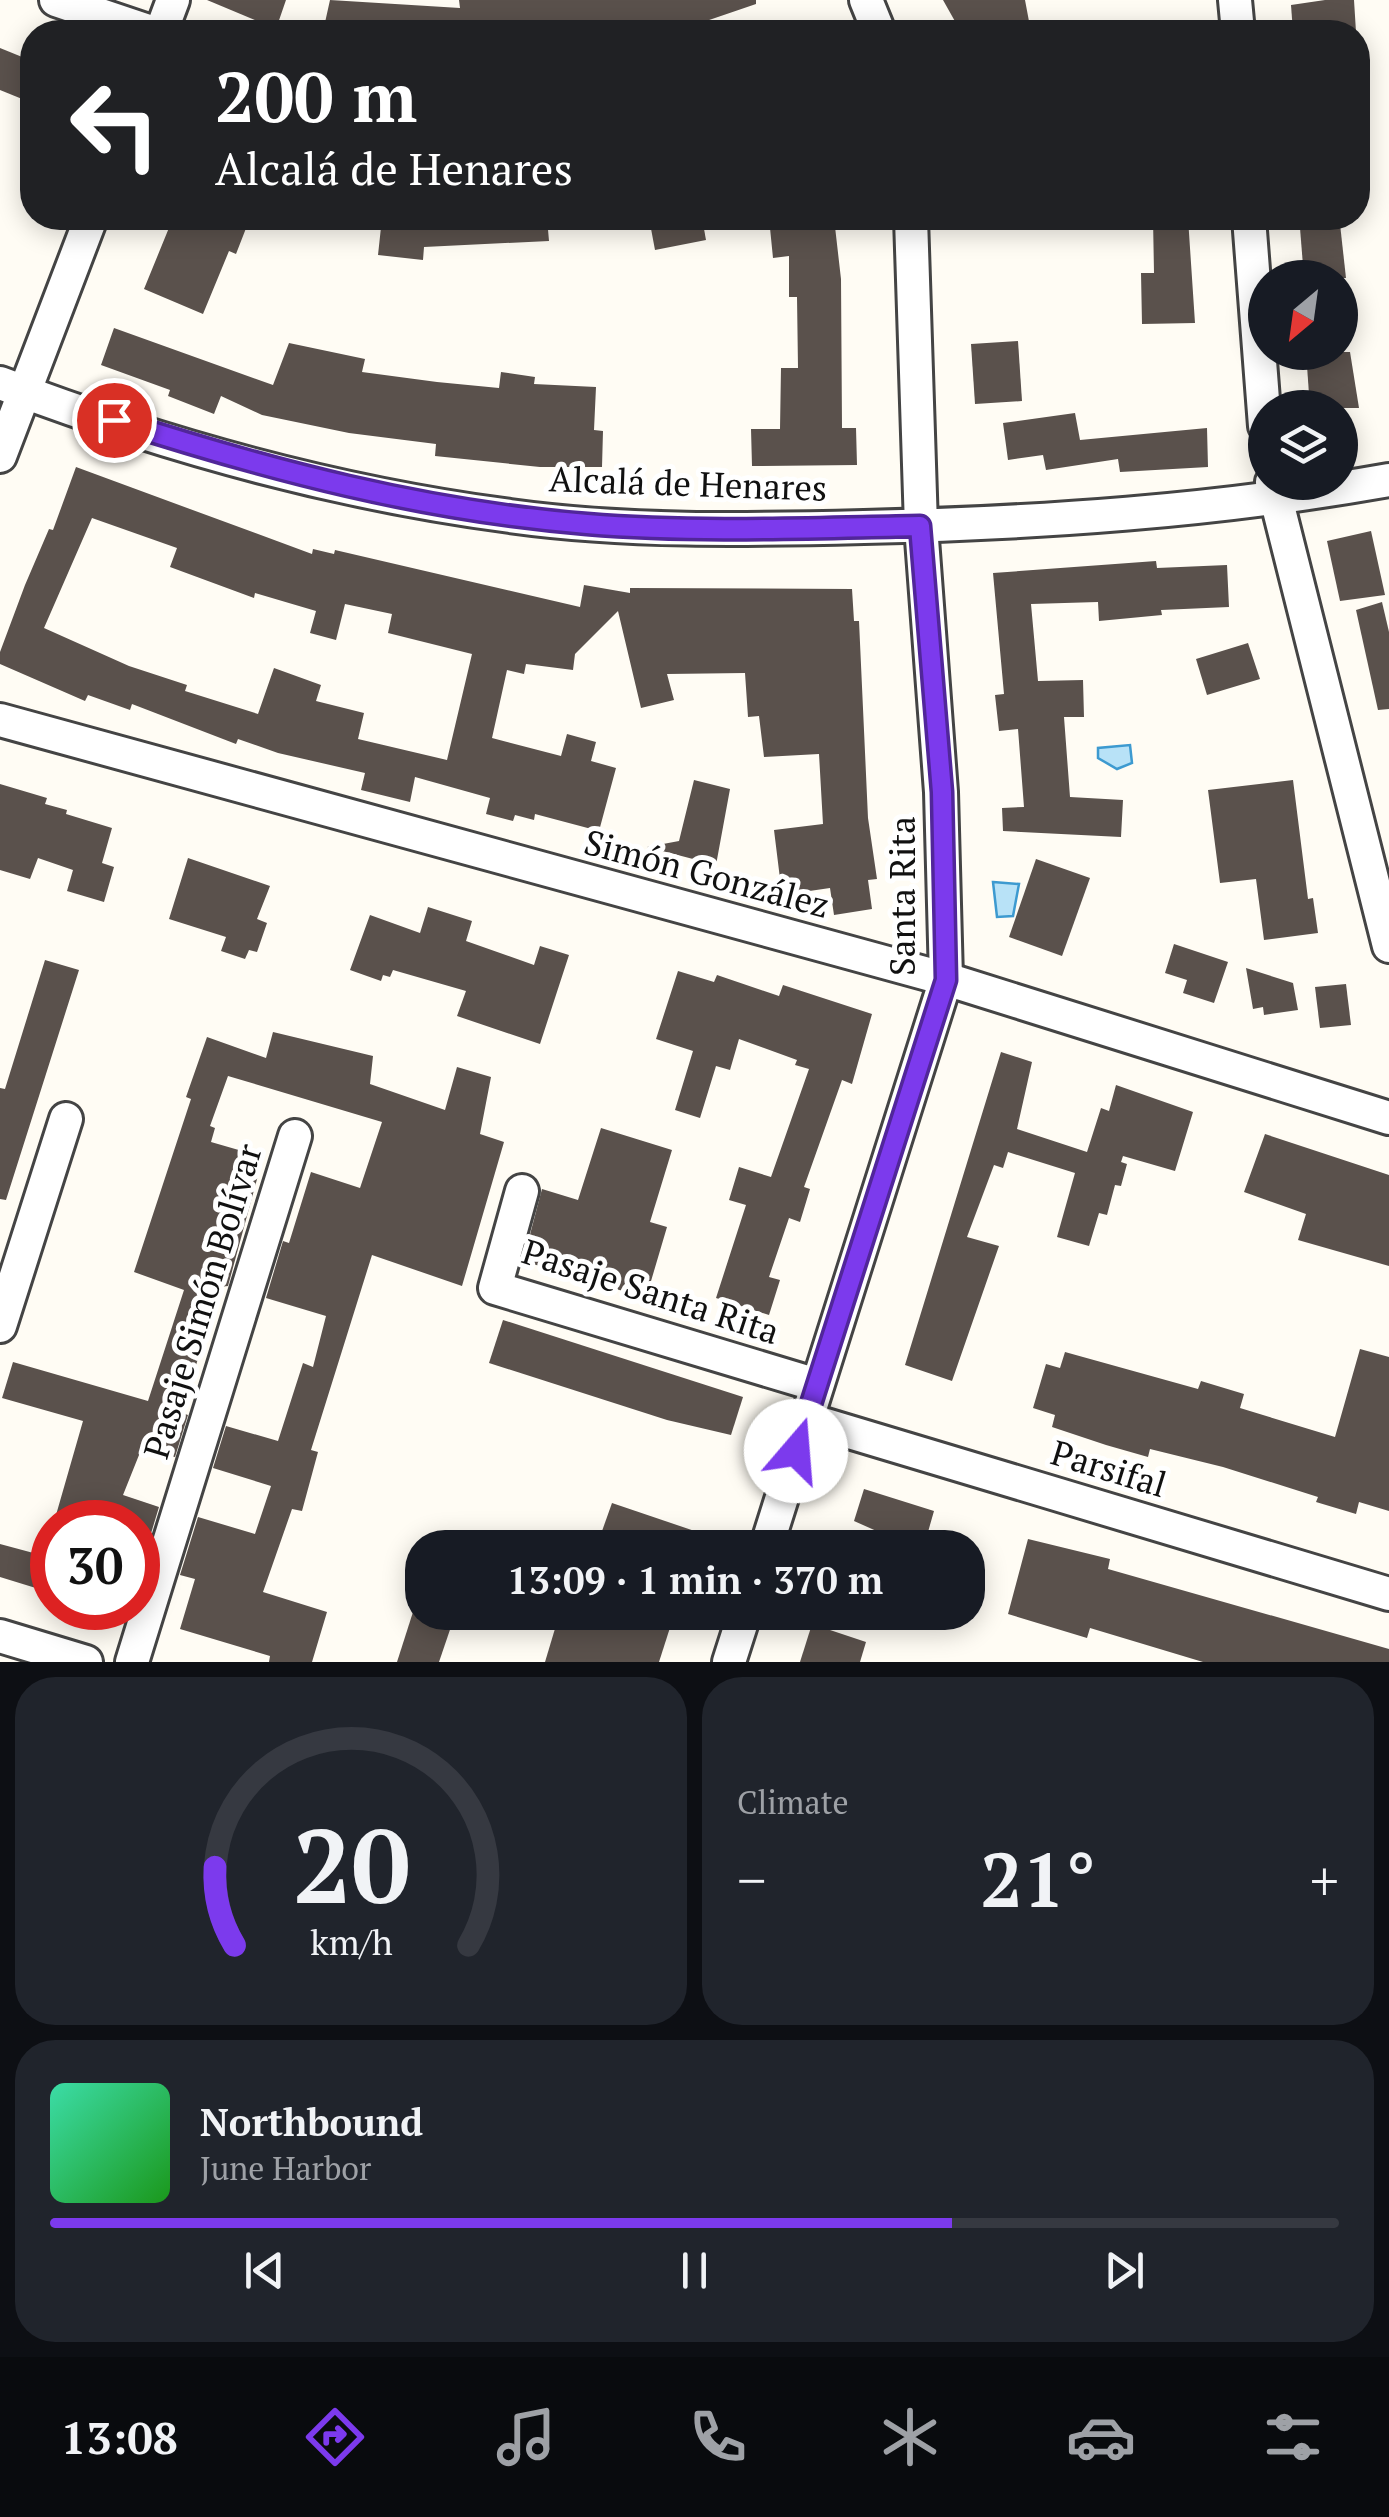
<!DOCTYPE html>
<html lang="en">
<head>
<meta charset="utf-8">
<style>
	:root { --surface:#171b24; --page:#20242c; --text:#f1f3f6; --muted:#9ea1a6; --line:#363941; --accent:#7c3aed }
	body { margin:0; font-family:"PT Serif",serif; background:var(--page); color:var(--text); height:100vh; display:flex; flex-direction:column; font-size:38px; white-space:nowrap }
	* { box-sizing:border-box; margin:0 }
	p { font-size:32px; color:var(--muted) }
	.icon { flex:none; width:55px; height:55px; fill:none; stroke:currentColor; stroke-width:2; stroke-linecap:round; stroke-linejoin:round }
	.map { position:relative; height:1662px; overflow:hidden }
	.details { display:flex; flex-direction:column; gap:15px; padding:15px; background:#0d0f14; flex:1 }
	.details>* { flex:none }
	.hud { position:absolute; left:20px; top:20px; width:1350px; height:210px; border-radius:40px; box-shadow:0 5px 25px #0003; background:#202124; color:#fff; overflow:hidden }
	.needle { width:65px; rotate:209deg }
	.tools { position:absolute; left:1248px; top:260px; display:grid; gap:20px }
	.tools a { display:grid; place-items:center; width:110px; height:110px; border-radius:50%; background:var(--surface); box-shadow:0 5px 25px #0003; font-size:50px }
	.speed { position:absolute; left:30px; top:1500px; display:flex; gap:20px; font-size:50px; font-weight:700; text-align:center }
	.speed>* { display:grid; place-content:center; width:130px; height:130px; border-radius:50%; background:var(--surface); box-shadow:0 5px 25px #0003; line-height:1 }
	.speed .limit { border:15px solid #d22; background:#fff; color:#111 }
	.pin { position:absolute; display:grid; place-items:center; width:85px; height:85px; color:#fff; margin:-42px; border:5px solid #fff; border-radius:50%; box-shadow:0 2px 10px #0007 }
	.me { position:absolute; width:110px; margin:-55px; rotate:18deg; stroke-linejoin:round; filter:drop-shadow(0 0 8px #0008) }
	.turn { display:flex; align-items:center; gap:35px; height:210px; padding:0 30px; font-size:45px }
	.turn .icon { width:130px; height:130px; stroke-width:2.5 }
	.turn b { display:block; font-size:70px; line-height:85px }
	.big { font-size:75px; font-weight:700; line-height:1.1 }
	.details .card { flex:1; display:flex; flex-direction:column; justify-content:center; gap:15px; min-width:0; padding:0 35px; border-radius:40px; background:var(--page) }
	.details .dial { align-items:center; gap:0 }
	.dial svg { height:260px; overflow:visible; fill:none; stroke:var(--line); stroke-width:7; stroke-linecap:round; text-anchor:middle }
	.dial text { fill:var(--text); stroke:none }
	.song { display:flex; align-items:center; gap:30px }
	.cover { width:120px; height:120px; border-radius:15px; background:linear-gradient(135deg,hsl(160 70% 55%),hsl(120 70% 35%)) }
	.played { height:10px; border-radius:5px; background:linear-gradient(90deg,var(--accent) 70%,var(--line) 70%) }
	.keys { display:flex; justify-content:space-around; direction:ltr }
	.heat { display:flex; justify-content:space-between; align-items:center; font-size:55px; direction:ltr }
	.details .tiles { flex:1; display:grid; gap:15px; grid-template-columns:1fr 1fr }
	.card:last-child { grid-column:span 2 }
	.trip { position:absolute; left:405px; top:1530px; width:580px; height:100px; border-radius:40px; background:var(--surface); box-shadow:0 5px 25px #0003; font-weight:700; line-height:100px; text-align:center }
	.dock { display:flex; height:160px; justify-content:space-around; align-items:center; background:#090b0e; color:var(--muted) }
	.dock .icon { width:70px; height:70px }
	.dock .current { color:var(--accent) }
	.dock b { font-size:45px; color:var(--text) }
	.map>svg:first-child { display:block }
</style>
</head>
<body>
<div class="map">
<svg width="1389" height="1662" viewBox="0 0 1389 1662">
	<rect width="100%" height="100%" fill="#fffcf4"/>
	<g fill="#b8e2f7" stroke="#3d9ad0" stroke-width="2.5">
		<path d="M1130,745L1132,763L1117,769L1098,758V748Z"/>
		<path d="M993,882L1019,884L1013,916L997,917Z"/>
	</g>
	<g fill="#5a514c" fill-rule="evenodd">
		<path d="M207,0H286L276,29Z"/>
		<path d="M330,0L460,8L459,0H756V4L674,32H351L324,27Z"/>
		<path d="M943,0H1025L1031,32H961Z"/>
		<path d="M1325,0H1354L1356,32H1293L1291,5Z"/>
		<path d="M0,48L32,61V103L0,90Z"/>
		<path d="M173,218H250L236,254L229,251L203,314L144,289Z"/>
		<path d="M382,218H547L549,241L424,247L423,260L378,255Z"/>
		<path d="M649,218H702L706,240L655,250Z"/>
		<path d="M769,218H834L841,279L842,428H856L857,465L752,466L751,429H780L781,368H798L797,297H789V256L773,258Z"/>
		<path d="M1153,218H1188L1195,323L1142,324L1141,273H1154Z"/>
		<path d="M1340,224L1346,278H1304L1300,228Z"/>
		<path d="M114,328L273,385L289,343L365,359L362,372L437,382L499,388L501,372L535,377L534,384L596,387L594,430L603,431L602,467H540L435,456L436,444L349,433L262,415L221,396L214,414L168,396L170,390L101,365Z"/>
		<path d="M1018,341L1022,401L975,404L971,344Z"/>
		<path d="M1306,352H1350L1359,408H1310Z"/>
		<path d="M1075,413L1080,440L1207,428L1208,467L1120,472L1118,459L1046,470L1043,455L1008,460L1003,423Z"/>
		<path d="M76,467L312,554L313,549L334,554L335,550L580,607L584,585L630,593V588L852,589L854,621H859L868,818L877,879L868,880L872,909L834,915L830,888L782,895L774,830L823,824L819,754L764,757L759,716L748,717L745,673L667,674L674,700L641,708L618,611L575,654L573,670L526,664L524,674L507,670L492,738L561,756L567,734L596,742L591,761L616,768L599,831L535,814L534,820L515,815L513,821L486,814L490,798L415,777L410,802L361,790L365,773L278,753L238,739L236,744L132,704L130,710L88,695L85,701L0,664V652L25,585L49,529L53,530ZM92,518L177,548L170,567L254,598L255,593L316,611L310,633L336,640L345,604L392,614L388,633L472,654L447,760L358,739L364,713L316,701L321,685L274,668L258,714L185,691L187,685L129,666L44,628Z"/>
		<path d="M1371,531L1385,595L1340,601L1327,541Z"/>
		<path d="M1156,561L1157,568L1227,565L1229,607L1161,610L1162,615L1099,621L1098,602L1031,604L1038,681L1083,680L1084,717H1064L1070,797L1123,800L1121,837L1003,831L1002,808L1024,807L1018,729L999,731L995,695L1004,694L993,573Z"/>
		<path d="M1382,602L1389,632V709L1378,710L1356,610Z"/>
		<path d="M1248,643L1260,679L1207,695L1196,659Z"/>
		<path d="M694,780L730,789L716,865L647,847L679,841Z"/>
		<path d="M1293,780L1308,899L1313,898L1318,933L1264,940L1256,879L1220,883L1208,790Z"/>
		<path d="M0,784L47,798L45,804L67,810L66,814L112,828L102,863L114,867L104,902L67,891L73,870L38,858L30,879L0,870Z"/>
		<path d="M188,858L270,886L257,919L267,923L257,952L249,950L245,959L221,951L226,937L169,919Z"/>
		<path d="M1036,859L1090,878L1062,956L1009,937Z"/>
		<path d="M428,907L472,921L466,941L534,965L540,946L569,955L540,1044L457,1016L466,991L393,970L390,977L383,975L381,981L350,970L370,915L420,933Z"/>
		<path d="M1174,944L1228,962L1214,1003L1183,993L1187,980L1165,973Z"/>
		<path d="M45,960L79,970L6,1200L0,1199V1088L5,1089Z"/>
		<path d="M1246,968L1293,983L1298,1010L1264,1015L1263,1007L1253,1009Z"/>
		<path d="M678,971L714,982L717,975L779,996L783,985L872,1014L852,1084L842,1080L804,1187L810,1189L800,1222L789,1218L769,1277L780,1280L769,1315L716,1298L746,1205L729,1200L739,1167L771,1177L809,1069L795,1065L797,1060L739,1039L730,1070L716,1066L700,1118L675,1110L693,1051L656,1039Z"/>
		<path d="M1346,984L1351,1025L1320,1028L1315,987Z"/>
		<path d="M273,1032L373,1056L370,1084L445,1110L457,1067L491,1077L480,1134L504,1142L462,1286L372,1255L311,1450L318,1452L302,1511L292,1509L263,1592L327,1612L312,1662H269L270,1656L180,1629L195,1579L180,1575L198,1517L255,1534L271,1486L213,1468L226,1426L278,1441L303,1363L313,1367L326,1316L266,1298L283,1241L289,1243L311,1172L360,1188L382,1122L228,1076L210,1126L215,1128L211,1142L263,1157L228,1286L219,1287L182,1413L188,1415L175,1457L141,1450L123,1495L159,1507L142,1563L138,1562V1522L90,1516L88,1522H54L83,1421L2,1398L13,1362L148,1401L184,1290L134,1272L191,1099L186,1097L207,1037L266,1058Z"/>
		<path d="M1001,1052L1032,1062L1017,1129L1087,1152L1101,1108L1109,1111L1116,1085L1193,1112L1175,1171L1123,1156L1121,1162L1127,1164L1121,1186L1115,1185L1107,1215L1099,1213L1089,1246L1057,1237L1075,1173L1008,1152L1003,1168L994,1165L967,1237L999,1246L952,1381L905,1365Z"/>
		<path d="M601,1128L672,1150L650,1222L667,1227L646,1298L523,1261L542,1189L578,1200Z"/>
		<path d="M1265,1134L1389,1175V1266L1298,1240L1306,1214L1244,1192Z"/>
		<path d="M503,1320L743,1397L731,1435L667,1420L489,1363Z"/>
		<path d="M1360,1349L1389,1357V1511L1359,1502L1356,1514L1316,1502L1318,1497L1223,1467L1150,1449L1148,1457L1106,1445L1052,1427L1055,1415L1033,1408L1046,1364L1060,1368L1065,1352L1198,1389L1201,1381L1244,1394L1240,1408L1335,1437Z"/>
		<path d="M864,1489L934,1511L926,1539L912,1535L908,1545L854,1521Z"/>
		<path d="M612,1503L730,1543L729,1548H596Z"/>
		<path d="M1028,1539L1110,1559L1108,1569L1389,1649V1662H1203L1090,1628L1087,1638L1008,1614Z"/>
		<path d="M0,1544L52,1558V1593L0,1577Z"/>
		<path d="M413,1612H456L439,1662H397Z"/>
		<path d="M560,1612H675L659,1662H545Z"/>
		<path d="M812,1624L866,1642L860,1662H800Z"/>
	</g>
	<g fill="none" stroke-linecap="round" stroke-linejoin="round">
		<defs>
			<g id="minor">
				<path d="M56,0L151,32"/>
				<path d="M866,0L879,32"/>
				<path d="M1235,0L1238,32"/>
				<path d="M161,32L173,0"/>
				<path d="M1249,218L1265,426"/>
				<path d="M0,383C163,445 336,493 510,516C626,532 746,530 864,527C1040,523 1215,511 1389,480"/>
				<path d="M0,456L91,218"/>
				<path d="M1272,482L1389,946"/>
				<path d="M0,720L946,979L1389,1118"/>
				<path d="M522,1191L495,1288L817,1385"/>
				<path d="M0,1326L66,1119"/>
				<path d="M806,1419L1389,1594"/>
				<path d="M766,1548L946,979L941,792L921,526L911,218"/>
				<path d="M0,1636L86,1662"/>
				<path d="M132,1662L295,1136"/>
				<path d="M729,1662L745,1612"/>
			</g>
		</defs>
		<use href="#minor" stroke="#444" stroke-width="38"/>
		<use href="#minor" stroke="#fff" stroke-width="32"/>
	</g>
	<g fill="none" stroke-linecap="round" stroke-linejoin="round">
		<defs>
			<path id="route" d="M114,420C269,470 424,511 587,524C697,533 810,528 920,526L942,792L946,980L796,1451"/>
		</defs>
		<use href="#route" stroke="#51269a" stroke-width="25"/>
		<use href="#route" stroke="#7c3aed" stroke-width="18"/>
	</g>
	<g text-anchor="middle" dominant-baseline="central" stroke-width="10" stroke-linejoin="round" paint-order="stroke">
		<g font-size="35" fill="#111" stroke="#fff">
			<text transform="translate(688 483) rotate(2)">Alcalá de Henares</text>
			<text transform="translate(707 873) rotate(15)">Simón González</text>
			<text transform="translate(902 896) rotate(-90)">Santa Rita</text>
			<text transform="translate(651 1291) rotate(18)">Pasaje Santa Rita</text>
			<text transform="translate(202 1301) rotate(-73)">Pasaje Simón Bolívar</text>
			<text transform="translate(1109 1468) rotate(17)">Parsifal</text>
		</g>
	</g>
</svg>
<div class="tools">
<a><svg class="needle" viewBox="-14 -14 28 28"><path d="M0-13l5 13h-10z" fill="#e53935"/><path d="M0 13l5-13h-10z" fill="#9ea1a6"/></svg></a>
<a><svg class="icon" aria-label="layers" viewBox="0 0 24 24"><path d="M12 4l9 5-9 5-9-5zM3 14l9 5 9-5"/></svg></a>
</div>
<div class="speed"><div class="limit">30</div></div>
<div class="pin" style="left:114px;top:420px;background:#d93025"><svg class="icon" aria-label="arrive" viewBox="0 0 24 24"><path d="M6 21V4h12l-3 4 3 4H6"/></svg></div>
<svg class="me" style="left:796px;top:1451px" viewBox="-20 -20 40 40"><circle r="19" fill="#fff"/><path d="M0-13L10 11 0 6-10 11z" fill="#7c3aed"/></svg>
<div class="trip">13:09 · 1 min · 370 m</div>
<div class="hud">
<div class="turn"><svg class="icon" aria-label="left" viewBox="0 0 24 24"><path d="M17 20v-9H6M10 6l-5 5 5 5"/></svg><div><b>200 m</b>Alcalá de Henares</div></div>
</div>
</div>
<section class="details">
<div class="tiles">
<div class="card dial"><svg viewBox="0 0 100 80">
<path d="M14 69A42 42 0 1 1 86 69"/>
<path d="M14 69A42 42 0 0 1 8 45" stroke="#7c3aed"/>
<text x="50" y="56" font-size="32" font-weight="700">20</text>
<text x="50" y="72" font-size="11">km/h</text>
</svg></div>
<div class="card"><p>Climate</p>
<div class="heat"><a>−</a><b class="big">21°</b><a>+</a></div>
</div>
<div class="card">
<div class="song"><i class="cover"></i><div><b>Northbound</b><p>June Harbor</p></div></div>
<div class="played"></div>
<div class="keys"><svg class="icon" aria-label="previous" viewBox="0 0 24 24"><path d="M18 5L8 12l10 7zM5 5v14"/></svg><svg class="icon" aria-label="pause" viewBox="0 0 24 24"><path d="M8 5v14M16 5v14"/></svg><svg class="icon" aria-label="next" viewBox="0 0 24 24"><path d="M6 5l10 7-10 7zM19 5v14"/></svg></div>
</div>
</div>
</section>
<nav class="dock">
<b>13:08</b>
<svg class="icon current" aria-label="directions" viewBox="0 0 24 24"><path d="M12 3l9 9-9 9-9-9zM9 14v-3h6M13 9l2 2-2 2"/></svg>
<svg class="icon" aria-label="music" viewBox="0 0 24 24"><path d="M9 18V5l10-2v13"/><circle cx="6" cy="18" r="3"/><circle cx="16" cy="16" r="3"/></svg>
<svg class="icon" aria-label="phone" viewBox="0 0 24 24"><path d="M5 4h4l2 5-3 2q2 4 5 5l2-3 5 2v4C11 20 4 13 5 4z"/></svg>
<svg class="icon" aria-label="climate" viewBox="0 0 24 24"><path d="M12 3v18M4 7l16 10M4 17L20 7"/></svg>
<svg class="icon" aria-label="car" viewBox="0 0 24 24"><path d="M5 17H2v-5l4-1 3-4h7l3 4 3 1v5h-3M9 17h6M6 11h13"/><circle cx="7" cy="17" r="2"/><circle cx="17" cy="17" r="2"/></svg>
<svg class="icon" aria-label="filters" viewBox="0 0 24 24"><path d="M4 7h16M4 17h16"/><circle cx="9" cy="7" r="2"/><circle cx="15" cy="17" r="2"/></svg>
</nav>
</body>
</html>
